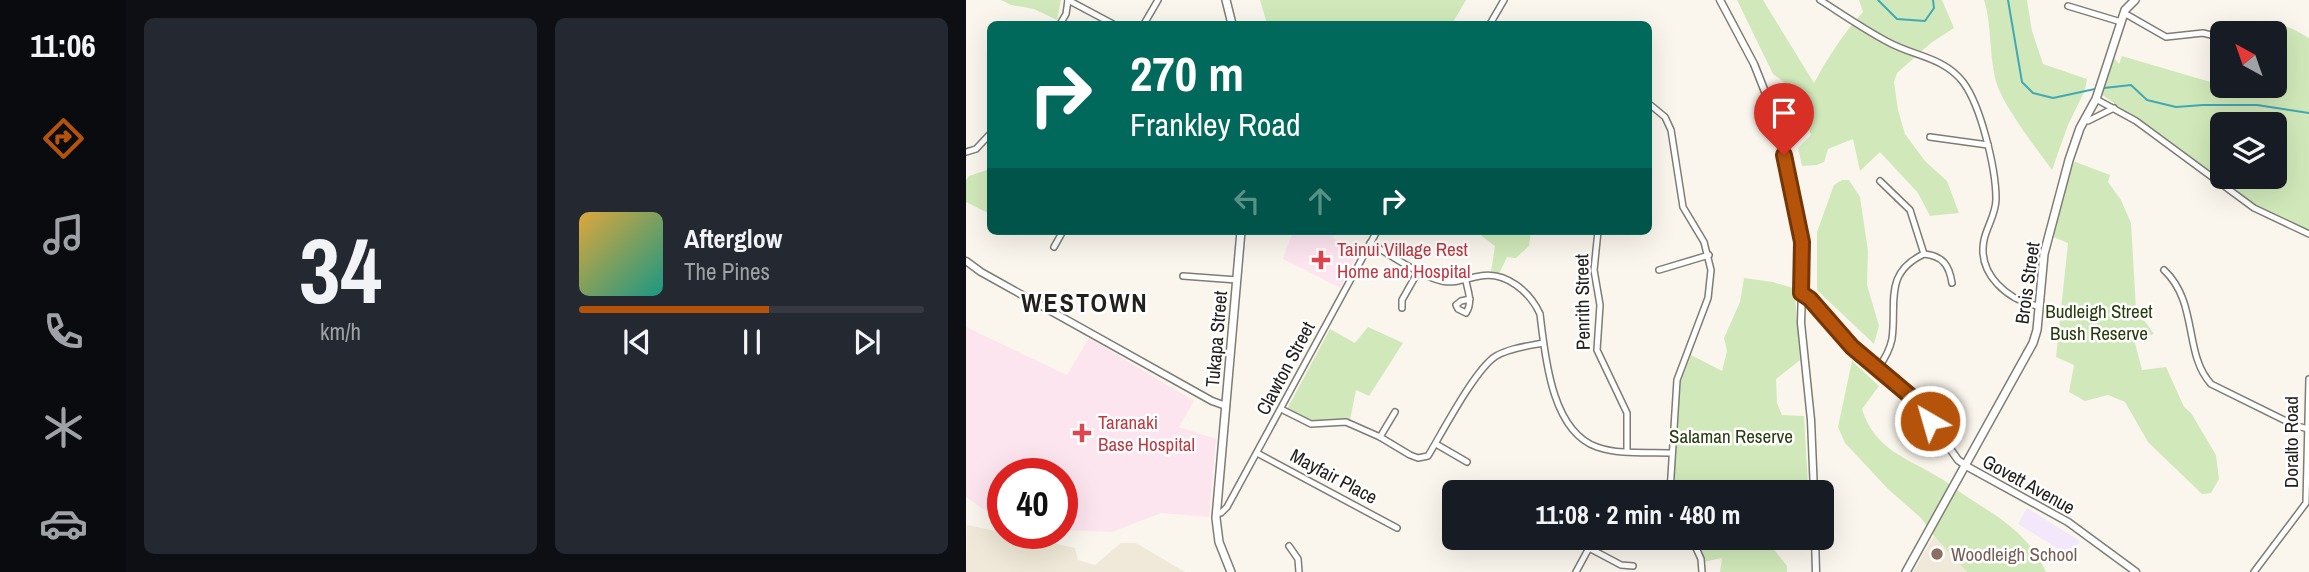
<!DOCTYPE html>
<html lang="en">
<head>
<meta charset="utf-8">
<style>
	:root { --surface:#171b24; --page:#242831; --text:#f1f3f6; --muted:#9ea1a6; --line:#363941; --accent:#b45309 }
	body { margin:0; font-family:"Archivo Narrow",sans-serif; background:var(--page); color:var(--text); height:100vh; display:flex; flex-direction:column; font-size:26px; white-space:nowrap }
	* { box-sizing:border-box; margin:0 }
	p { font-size:23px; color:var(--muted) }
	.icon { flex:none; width:38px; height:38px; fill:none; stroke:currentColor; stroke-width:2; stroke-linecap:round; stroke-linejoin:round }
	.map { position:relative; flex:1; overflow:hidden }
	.sheet { display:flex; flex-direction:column; gap:18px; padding:18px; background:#0d0f14; width:840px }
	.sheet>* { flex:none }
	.banner { position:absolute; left:21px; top:21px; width:665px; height:214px; border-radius:10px; box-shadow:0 7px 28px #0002; background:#00695c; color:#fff; overflow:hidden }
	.needle { width:46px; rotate:320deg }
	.controls { position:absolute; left:1244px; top:21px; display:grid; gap:14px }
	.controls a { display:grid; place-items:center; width:77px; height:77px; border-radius:10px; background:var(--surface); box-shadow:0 7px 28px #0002; font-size:35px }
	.speed { position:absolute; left:21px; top:458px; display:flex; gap:14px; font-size:35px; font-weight:700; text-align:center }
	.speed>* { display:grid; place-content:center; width:91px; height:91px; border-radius:50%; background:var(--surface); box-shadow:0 7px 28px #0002; line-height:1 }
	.speed .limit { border:10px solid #d22; background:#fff; color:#111 }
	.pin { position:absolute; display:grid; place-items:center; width:60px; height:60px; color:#fff; margin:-72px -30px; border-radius:50% 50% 50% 0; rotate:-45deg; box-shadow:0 0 7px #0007 }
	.pin .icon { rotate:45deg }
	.me { position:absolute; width:77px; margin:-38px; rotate:322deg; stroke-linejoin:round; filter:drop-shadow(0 0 5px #0008) }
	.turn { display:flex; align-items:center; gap:24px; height:147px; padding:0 28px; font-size:32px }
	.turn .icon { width:91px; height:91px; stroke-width:2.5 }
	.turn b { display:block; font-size:49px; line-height:60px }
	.lanes { display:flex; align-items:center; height:66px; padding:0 28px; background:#0003; justify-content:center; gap:35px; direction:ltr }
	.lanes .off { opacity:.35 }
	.sheet .card { flex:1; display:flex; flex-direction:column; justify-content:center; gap:10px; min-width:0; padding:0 24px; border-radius:10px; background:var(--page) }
	.sheet .dial { align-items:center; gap:0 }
	.dial b { font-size:91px; line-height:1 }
	.song { display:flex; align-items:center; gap:21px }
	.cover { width:84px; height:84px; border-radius:10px; background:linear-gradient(135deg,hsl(40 70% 55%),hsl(170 70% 35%)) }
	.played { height:7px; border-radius:4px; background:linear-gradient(90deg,var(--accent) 55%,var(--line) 55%) }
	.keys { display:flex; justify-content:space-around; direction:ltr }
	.sheet .tiles { flex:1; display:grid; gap:18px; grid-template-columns:repeat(2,1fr) }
	.trip { position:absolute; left:476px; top:480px; width:392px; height:70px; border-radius:10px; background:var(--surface); box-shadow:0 7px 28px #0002; font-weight:700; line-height:70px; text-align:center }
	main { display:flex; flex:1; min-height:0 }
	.dock { display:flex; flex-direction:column; width:126px; justify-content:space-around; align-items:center; background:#090b0e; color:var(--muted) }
	.dock .icon { width:49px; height:49px }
	.dock .on { color:var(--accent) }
	.dock b { font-size:32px; color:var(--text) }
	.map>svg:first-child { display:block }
</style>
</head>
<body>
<main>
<nav class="dock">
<b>11:06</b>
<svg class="icon on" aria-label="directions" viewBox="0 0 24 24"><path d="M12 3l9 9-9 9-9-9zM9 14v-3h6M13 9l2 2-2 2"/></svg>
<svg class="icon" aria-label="music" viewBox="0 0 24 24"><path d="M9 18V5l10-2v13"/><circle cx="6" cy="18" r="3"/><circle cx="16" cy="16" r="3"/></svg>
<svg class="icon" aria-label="phone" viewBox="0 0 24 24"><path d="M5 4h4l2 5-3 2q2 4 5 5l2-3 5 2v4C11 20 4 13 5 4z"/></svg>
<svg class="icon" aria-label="climate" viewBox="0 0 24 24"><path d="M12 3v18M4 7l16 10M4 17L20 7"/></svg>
<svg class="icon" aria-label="car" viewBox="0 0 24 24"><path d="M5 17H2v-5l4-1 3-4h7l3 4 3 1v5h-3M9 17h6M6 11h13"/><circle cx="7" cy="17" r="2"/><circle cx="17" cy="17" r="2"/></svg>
</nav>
<section class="sheet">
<div class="tiles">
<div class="card dial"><b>34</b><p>km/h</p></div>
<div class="card">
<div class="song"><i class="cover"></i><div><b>Afterglow</b><p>The Pines</p></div></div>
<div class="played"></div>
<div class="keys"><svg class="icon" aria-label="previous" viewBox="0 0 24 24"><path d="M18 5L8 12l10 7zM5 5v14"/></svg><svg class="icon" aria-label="pause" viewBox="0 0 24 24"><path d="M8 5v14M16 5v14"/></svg><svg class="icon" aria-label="next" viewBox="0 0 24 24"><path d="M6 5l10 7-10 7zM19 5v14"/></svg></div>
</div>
</div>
</section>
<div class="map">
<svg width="1343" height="572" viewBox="0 0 1343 572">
	<rect width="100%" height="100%" fill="#faf6ed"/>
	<path fill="#f3e7fb" d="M1061,508L1114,541L1104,556L1052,524Z"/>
	<g fill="#f0e9d9">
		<path d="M1,525L109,548L112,560L129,565L155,543H170L219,572H0Z"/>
		<path d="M968,536L1001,572H947Z"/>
	</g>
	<g fill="#fde5ef">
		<path d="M327,231H370L367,238L392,253L374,288L317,259Z"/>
		<path d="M0,327L101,375L123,338L228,401L213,427L250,439L243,517L195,513L146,532L96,530V474H37V523L0,497Z"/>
	</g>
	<g fill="#d1e9ba" fill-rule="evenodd">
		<path d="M35,0H95L91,20L68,9L45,5Z"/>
		<path d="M294,0H500L486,24H301Z"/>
		<path d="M771,0H797L848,83C862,57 877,34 897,12L893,0H976L988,28L965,43L931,73L928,82L932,110L939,134L959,161L981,181L993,213L964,216L952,193L914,152L894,171L887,139L862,149L858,162L851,165L836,166L832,148L845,135L831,92L807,74Z"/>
		<path d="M1018,0H1061L1066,31L1077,64L1121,79L1119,90L1102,125L1086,170C1070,148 1045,116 1034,92C1022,66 1027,28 1018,0Z"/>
		<path d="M1310,23L1327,29L1343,38V231L1335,229L1295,209L1135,94L1148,58L1153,64L1156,56L1258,86H1309V33H1304ZM1256,124H1309V177H1256Z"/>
		<path d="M1107,161L1144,175L1142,182L1155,200L1165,223L1170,309L1188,334L1168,339L1176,370L1200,367L1218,407L1225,413L1250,455L1253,479L1245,493L1236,494L1182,442L1159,402L1142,395L1119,401L1103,392L1108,365L1090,357L1102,243L1087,237Z"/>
		<path d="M24,169V214L0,202V180L3,176Z"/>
		<path d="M876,180H883L894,197L902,251L901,285L913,326L908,344L851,290V232L868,185Z"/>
		<path d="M509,231H565L563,246L550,258L541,257L533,274L525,272L529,246Z"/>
		<path d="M778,278L807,282L830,289L829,295L834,360L810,379L811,403L816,415L838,416L842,486L801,492H706L714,383L725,355L756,371L761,351L758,338L774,302Z"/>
		<path d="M402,327L437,343L403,396L390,390L384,420H345L321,409L364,329L389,343Z"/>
		<path d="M886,361L913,386L896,409C909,451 942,458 976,479C985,485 993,492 1003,498C1037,520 1062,534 1080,572H1001L968,536L955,518L922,489L879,443L872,427Z"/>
		<path d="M725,537H780V547H806L821,566V572H754L756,558L737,562Z"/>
	</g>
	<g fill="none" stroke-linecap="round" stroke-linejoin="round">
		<g stroke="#40a9b5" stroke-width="2">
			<path d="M912,0L931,19L959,21L968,8L967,0"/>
			<path d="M1042,0L1056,82L1067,93L1087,98L1129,89"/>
			<path d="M1138,88L1165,85L1181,100L1210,107L1237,105H1291L1343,113"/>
		</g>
		<defs>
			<g id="minor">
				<path d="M102,0L147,24"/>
				<path d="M854,0C876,14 899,30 922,42C947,56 978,57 997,82C1015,106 1030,169 1030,199C1030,214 1021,226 1018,240C1011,274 1042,301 1073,306"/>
				<path d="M1102,6L1155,22"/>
				<path d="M1158,13L1200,37L1237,33L1245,35"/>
				<path d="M94,24L100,14L102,0"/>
				<path d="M178,24L192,0"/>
				<path d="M524,24L538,0"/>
				<path d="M1130,99L1170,121L1288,208L1343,234"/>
				<path d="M682,103L699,117L705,130L717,207L738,242L745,270L742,298L711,380L704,492"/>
				<path d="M1120,120L1122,121L1148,108"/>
				<path d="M964,137L1022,145"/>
				<path d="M0,152L10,149L24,134"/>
				<path d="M914,181L944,210L958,254"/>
				<path d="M632,231L628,270L634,305L631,350L661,413V451"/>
				<path d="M404,243C423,254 456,277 476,281C490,284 501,278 514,276C540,271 564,292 574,314C579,355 585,431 631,447C653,455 682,452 706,453"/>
				<path d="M88,247L97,231"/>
				<path d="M693,270L743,255"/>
				<path d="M1198,270C1233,303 1217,353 1245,384L1328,425L1342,429"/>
				<path d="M217,276L271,280"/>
				<path d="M500,281C502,292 507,302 500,313L492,309L490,305L495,301L504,299"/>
				<path d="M436,308V300L453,270"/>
				<path d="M912,368C918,360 924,349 926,339C931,303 917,273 958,254C977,256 983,265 986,283"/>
				<path d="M315,409L345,424L380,422L414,437L444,455L452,458L462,456C476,433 509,369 530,356C544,348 562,346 577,343"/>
				<path d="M414,437L429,412"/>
				<path d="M470,444L501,462"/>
				<path d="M291,453L431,528"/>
				<path d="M250,512L255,513L261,507L411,231"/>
				<path d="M725,537L735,559L736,572"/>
				<path d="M323,546L332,559L333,572"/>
				<path d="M623,548L655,565L667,566"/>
				<path d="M610,572L623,548L624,537"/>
				<path d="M1288,572L1340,503L1343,379"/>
			</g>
			<g id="tertiary">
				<path d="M754,0L788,64L803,102L818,155L834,228L837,255L835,323L845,420L848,492"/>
				<path d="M0,261L15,272L246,401L260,406"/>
				<path d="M835,294L844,299L886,347L949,399L992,460L1002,467L1102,522L1170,572"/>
				<path d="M849,537L850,572"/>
			</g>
			<g id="secondary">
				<path d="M260,0L266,24"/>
				<path d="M265,572L253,542L250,518L275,231"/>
				<path d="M940,572L1067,343L1071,330L1078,254L1103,160L1114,128L1130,99L1159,10L1169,0"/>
			</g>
		</defs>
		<use href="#minor" stroke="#7f7c74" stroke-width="8"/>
		<use href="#tertiary" stroke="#7f7c74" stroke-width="9"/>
		<use href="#secondary" stroke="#7f7c74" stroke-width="10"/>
		<use href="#minor" stroke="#fff" stroke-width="5"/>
		<use href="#tertiary" stroke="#fff" stroke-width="6"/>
		<use href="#secondary" stroke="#fff" stroke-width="7"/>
	</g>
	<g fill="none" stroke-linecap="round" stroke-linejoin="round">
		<defs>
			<path id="route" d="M818,155L836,242L835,293L844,299L886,347L949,400L964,421"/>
		</defs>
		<use href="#route" stroke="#753606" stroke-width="18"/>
		<use href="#route" stroke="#b45309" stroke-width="12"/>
	</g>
	<g fill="#e0444e" stroke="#fff" stroke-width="2.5">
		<path d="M351.5 249.5h7v7h7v7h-7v7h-7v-7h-7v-7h7z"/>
		<path d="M112.5 422.5h7v7h7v7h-7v7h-7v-7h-7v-7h7z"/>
	</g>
	<circle fill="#8d6e63" stroke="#fff" stroke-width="2.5" cx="971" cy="554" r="7"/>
	<g text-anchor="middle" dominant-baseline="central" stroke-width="5" stroke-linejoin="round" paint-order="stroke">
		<g font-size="19" fill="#be3a42" stroke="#fff" text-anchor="start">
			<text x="371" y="249">Tainui Village Rest<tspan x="371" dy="22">Home and Hospital</tspan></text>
			<text x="132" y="422">Taranaki<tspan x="132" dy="22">Base Hospital</tspan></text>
		</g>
		<g font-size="19" fill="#22201d" stroke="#fff">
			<text transform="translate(1061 283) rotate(-82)">Brois Street</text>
			<text transform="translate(616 302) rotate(-91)">Penrith Street</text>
			<text transform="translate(250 339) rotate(-85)">Tukapa Street</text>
			<text transform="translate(319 368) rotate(-62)">Clawton Street</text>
			<text transform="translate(1325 442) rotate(-90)">Doralto Road</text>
			<text transform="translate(368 476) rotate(28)">Mayfair Place</text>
			<text transform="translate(1063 484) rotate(29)">Govett Avenue</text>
		</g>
		<g font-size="19" fill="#283c0d" stroke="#fff">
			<text x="1133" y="311">Budleigh Street<tspan x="1133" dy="22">Bush Reserve</tspan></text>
			<text x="765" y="436">Salaman Reserve</text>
		</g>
		<g font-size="19" fill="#785e54" stroke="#fff" text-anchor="start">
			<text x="985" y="554">Woodleigh School</text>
		</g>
		<g font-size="26" font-weight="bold" letter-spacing="2" fill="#22201d" stroke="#fff">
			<text x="119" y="302">WESTOWN</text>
		</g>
	</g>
</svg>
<div class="controls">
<a><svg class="needle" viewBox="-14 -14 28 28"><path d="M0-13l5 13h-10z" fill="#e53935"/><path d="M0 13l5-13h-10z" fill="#9ea1a6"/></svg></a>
<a><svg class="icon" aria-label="layers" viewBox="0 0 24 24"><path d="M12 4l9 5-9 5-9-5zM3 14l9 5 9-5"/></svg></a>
</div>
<div class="speed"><div class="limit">40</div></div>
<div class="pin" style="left:818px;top:155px;background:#d93025"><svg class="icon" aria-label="arrive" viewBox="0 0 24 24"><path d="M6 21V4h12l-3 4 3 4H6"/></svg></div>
<svg class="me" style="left:964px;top:421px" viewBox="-20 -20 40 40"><circle r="17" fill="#b45309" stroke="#fff" stroke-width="3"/><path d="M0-11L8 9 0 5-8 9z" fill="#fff"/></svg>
<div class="trip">11:08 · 2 min · 480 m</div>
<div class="banner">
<div class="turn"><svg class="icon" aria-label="right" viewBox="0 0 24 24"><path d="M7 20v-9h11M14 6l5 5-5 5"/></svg><div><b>270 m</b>Frankley Road</div></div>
<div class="lanes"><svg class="icon off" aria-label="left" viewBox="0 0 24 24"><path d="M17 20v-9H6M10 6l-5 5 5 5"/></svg><svg class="icon off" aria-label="ahead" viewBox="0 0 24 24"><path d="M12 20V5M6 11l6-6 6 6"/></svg><svg class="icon" aria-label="right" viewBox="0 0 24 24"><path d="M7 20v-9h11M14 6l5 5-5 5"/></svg></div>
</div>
</div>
</main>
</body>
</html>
